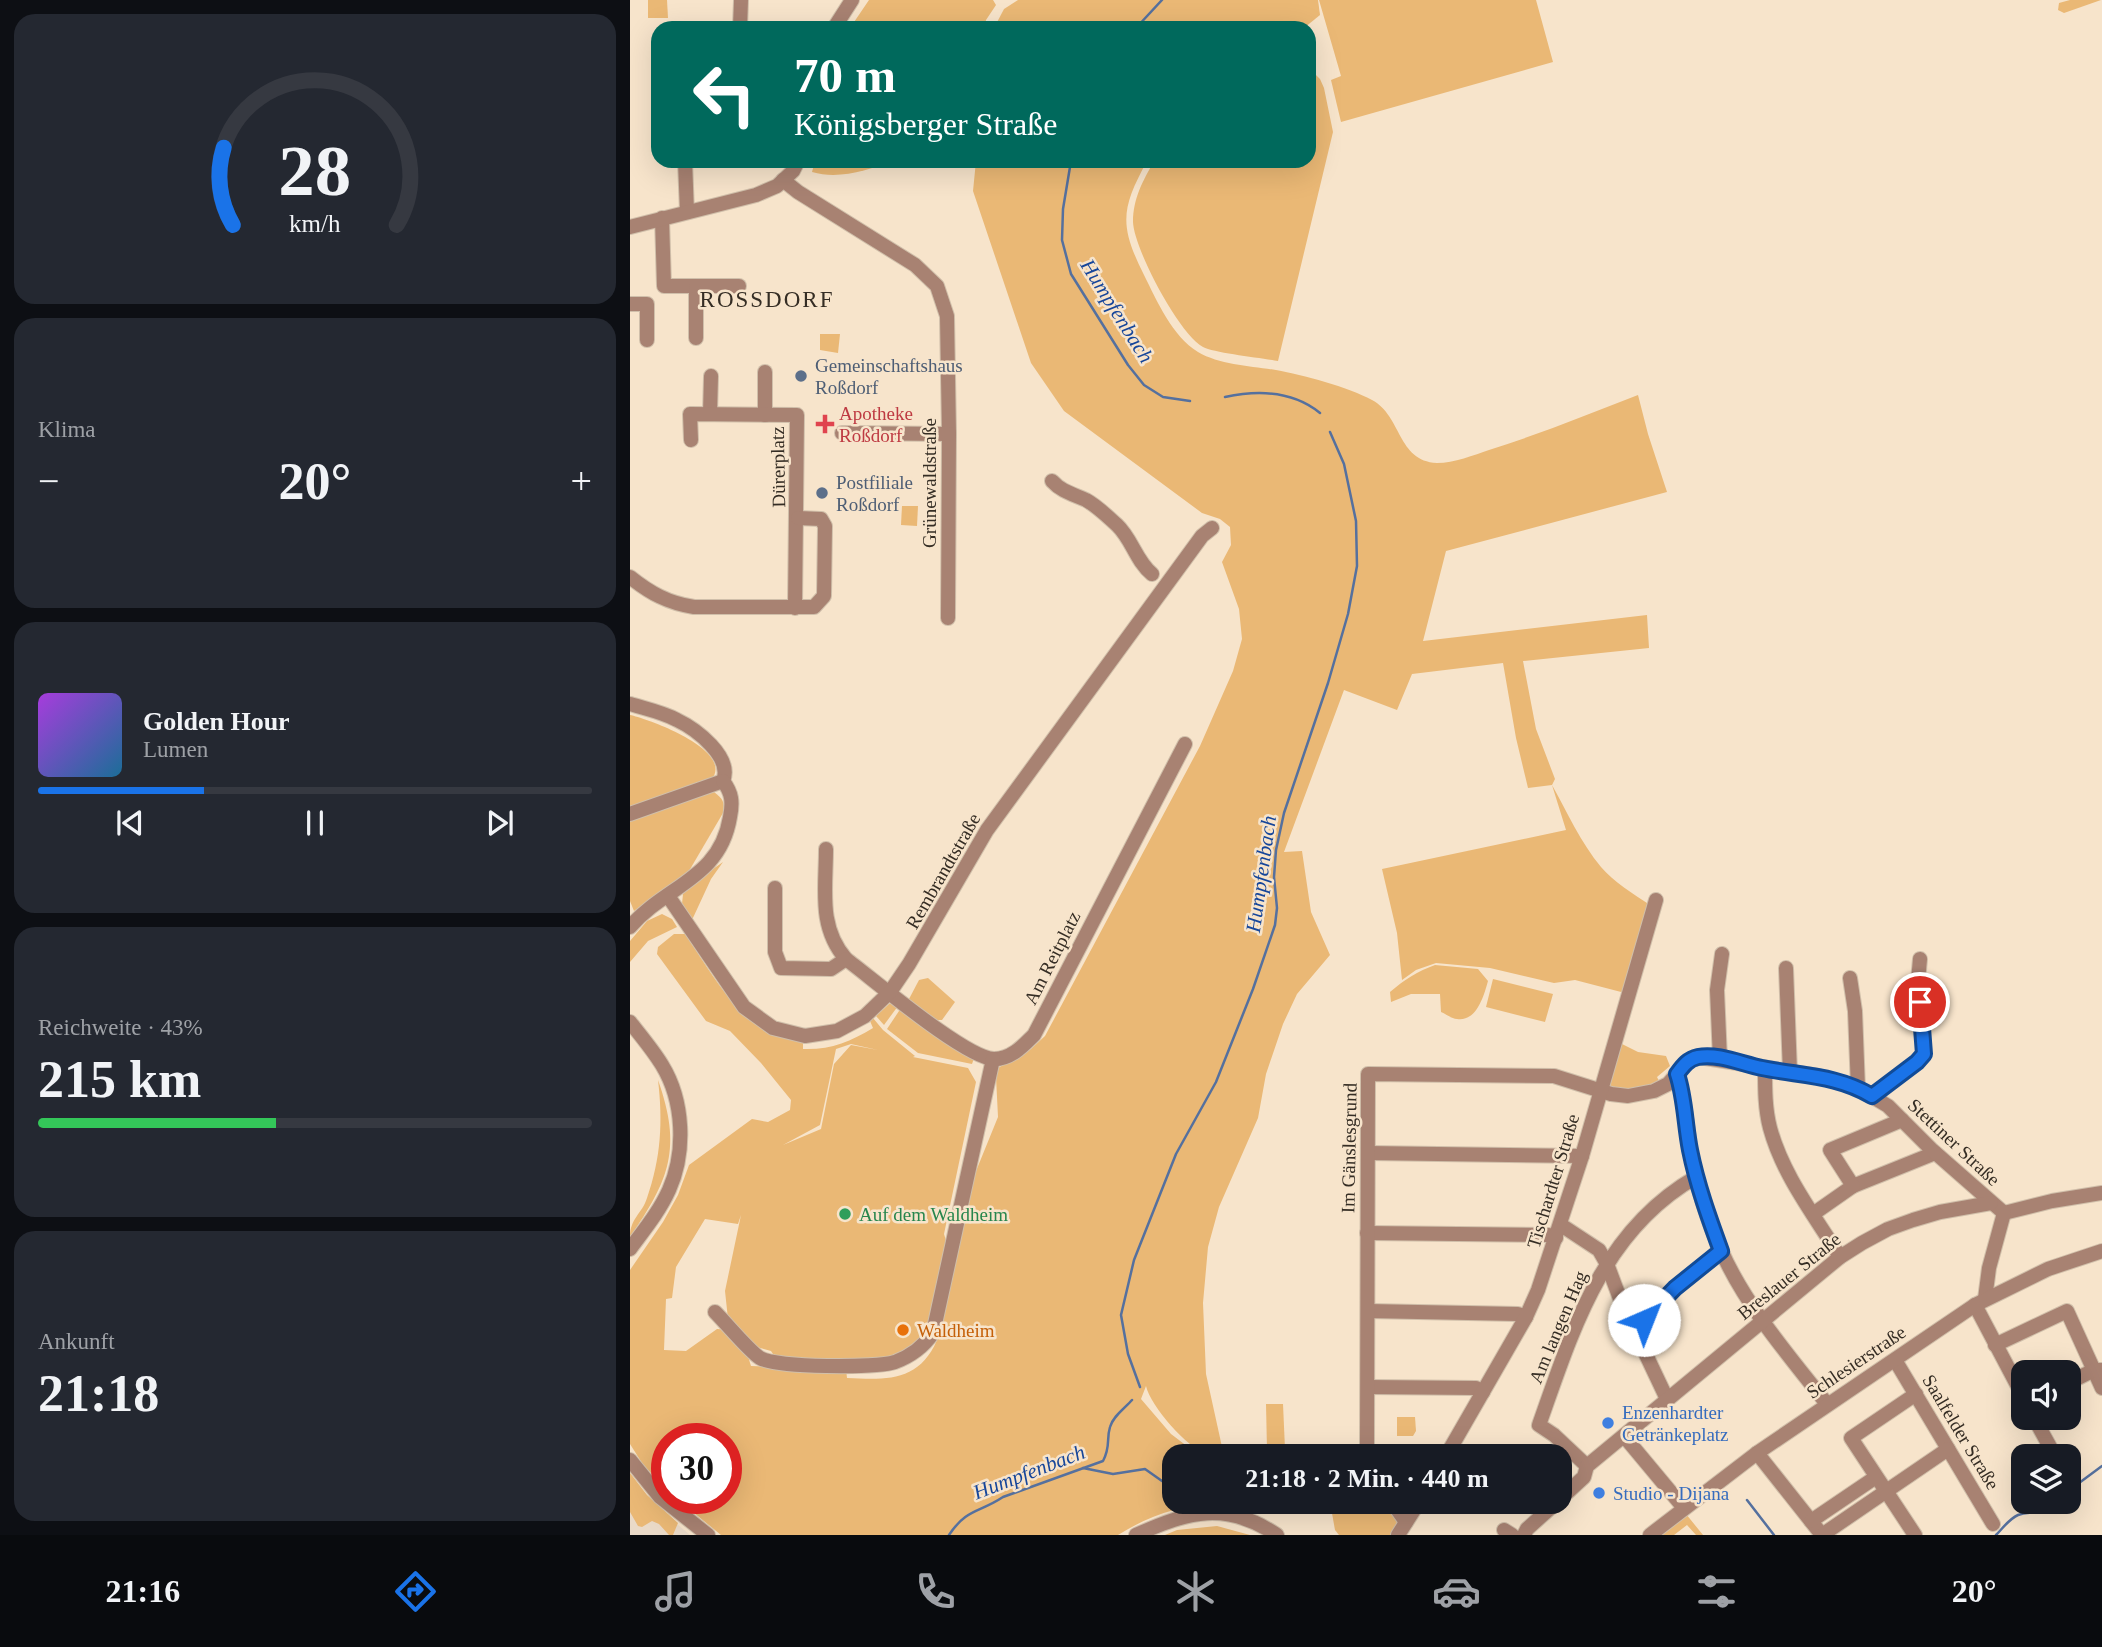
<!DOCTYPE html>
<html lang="de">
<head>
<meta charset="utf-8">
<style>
	:root { --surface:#171b24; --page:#242831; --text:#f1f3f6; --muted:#9ea1a6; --line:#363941; --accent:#1a73e8 }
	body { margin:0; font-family:Georgia,serif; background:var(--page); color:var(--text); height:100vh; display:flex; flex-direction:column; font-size:26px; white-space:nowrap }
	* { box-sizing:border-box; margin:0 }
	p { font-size:23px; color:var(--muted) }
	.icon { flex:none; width:38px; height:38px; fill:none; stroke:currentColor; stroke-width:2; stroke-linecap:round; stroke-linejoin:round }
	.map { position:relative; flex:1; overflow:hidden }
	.sheet { display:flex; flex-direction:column; gap:14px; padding:14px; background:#0d0f14; width:630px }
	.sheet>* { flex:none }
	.guide { position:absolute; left:21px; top:21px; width:665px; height:147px; border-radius:21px; box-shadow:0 7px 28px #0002; background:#00695c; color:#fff; overflow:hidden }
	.controls { position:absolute; left:1381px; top:1360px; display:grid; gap:14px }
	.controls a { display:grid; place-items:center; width:70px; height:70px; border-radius:14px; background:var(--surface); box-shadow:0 7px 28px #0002; font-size:35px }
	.speed { position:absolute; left:21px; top:1423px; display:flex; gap:14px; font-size:35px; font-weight:700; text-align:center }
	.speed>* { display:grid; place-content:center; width:91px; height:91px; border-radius:50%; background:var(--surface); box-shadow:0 7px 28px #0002; line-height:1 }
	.speed .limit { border:10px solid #d22; background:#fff; color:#111 }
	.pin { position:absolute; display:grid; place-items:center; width:60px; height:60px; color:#fff; margin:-30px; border:4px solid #fff; border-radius:50%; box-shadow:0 2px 7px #0007 }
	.me { position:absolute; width:77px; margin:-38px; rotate:44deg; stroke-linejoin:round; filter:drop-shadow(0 0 5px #0008) }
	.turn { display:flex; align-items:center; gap:24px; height:147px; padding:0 28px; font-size:32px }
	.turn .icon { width:91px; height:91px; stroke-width:2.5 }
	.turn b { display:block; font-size:49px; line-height:60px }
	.big { font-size:52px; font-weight:700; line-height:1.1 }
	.sheet .widget { flex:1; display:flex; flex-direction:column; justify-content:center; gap:10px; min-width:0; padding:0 24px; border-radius:21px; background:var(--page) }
	.sheet .dial { align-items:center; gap:0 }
	.dial svg { height:182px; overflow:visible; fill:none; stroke:var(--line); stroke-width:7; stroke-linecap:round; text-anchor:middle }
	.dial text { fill:var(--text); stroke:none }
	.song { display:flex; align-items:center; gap:21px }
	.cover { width:84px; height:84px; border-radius:10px; background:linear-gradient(135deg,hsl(280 70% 55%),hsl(200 70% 35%)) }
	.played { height:7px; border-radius:4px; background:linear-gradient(90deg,var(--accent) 30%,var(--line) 30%) }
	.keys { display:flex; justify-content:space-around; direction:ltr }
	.heat { display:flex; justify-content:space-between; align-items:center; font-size:38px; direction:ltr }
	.charge { height:10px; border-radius:5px; background:linear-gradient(90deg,#34c759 43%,var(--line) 0) }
	.trip { position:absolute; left:532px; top:1444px; width:410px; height:70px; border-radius:21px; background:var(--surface); box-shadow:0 7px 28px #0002; font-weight:700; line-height:70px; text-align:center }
	.tab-bar { display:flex; height:112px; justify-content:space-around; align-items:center; background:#090b0e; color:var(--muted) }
	.tab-bar .icon { width:49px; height:49px }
	.tab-bar .on { color:var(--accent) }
	.tab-bar b { font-size:32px; color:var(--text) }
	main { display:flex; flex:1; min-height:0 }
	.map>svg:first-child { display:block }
</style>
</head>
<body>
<main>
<section class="sheet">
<div class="widget dial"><svg viewBox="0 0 100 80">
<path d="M14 69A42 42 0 1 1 86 69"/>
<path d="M14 69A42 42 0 0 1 10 35" stroke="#1a73e8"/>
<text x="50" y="56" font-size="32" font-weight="700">28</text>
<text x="50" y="72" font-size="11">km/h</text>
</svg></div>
<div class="widget"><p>Klima</p>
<div class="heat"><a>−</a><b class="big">20°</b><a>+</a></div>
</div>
<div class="widget">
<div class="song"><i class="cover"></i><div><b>Golden Hour</b><p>Lumen</p></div></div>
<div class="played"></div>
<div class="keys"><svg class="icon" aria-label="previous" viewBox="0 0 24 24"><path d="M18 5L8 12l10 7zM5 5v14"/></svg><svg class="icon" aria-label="pause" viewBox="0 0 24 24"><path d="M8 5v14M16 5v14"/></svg><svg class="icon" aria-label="next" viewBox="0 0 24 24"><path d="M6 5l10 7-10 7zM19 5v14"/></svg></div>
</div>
<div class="widget"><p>Reichweite · 43%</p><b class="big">215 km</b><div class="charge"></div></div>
<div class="widget"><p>Ankunft</p><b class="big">21:18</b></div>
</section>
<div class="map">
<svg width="1472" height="1535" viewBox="0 0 1472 1535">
	<rect width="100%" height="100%" fill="#f7e4cb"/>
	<path fill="#eadac8" d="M0,1474L23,1504L60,1535H0Z"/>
	<g fill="#eab875" fill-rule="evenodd">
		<path d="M18,0H37L38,18H18Z"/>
		<path d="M239,0H363L366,5L356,20L355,28H220Z"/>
		<path d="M388,0H688L690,15L674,28H364L374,9Z"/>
		<path d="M689,0H906L923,62L711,122L701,80L711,76Z"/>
		<path d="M1440,0H1471L1434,13L1428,10L1429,3Z"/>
		<path d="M679,68L690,79L694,88L703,132L648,361C632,358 584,353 573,347C549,334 504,249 503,222C503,198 513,181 524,161H679Z"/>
		<path d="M185,161H263C238,170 209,180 182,172Z"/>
		<path d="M270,161H335L334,167Z"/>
		<path d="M346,161H517C491,209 489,225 514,275C527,301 542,336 568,352C590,365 621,366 646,370C673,375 718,387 742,400C772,416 767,461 807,463C824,463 844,455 859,450C910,434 959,414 1008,395L1018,434L1037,492L816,551L793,641L1017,615L1019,648L893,661L906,729L925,779L922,785C937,812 951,843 971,867C984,882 1003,894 1020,905L995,993L945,980L924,983L860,968L806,963L786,970L772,980L767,933L752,869L936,830L922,785L898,788L886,738L873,663L782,674L767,710L714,690L654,852L672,851L681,912L700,955L667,994L653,1024L636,1074L628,1118L589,1207L578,1247L573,1303L576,1374L594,1456C589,1456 582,1457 577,1455C557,1447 521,1407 516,1386L511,1399L541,1434L570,1456H544V1502H616L614,1507C568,1500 528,1510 488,1535H91L46,1498H96V1438H37V1491L12,1463L0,1444V1270L33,1222L48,1195L59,1165L122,1119L138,1122L160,1110L161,1100L131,1063L100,1031L76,1021L27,954L28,947L44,934H55C86,979 112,1034 173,1042V1049C200,1050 220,1042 243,1028L240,1021L243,1018L253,1030L285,1056L283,1057L338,1068L346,1082L314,1234L317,1244L297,1336L291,1343L250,1361L147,1360L141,1351L123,1346L98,1319L95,1291L111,1215L108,1224L75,1219L46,1267L42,1298L36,1299L34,1350L56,1351L87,1329C108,1330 116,1347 121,1366L216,1369L217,1378C256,1380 289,1382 307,1340L328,1229L344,1176L368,1117L366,1077L368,1068L401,1049L415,1036L570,746L603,671L612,639L609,609L592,562L601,545L600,527L590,519L572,513L434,411L401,363L343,191ZM221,1044L248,1050L221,1045L204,1064L191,1129L153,1145L190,1125L206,1049Z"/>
		<path d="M190,334H210L208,353L190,350Z"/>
		<path d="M272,506H288L287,526L271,525Z"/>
		<path d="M0,715C19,719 106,751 81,780L0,808Z"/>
		<path d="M84,792C93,799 95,802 93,813L59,871L4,911L0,901V820Z"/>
		<path d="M93,862L81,879L62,920L52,904L53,894L73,876Z"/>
		<path d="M32,914L42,919L47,927L18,941L0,962V941L17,921Z"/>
		<path d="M805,965L848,969L858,981C854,995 847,1022 827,1019C822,1019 816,1014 811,1012L810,994H781L761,1002L760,992C774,980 788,971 805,965Z"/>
		<path d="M298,978L325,1002L312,1020H306L279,999L289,980Z"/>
		<path d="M863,979L923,994L915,1022L856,1007Z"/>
		<path d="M263,1003L268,1006L254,1025L246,1016L259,1004Z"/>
		<path d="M271,1008L344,1058L342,1064L288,1053L257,1029Z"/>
		<path d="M992,1044L1008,1052L1036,1056L1040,1066L1027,1077L1029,1081C1014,1091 995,1089 978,1088Z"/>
		<path d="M28,1080C52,1148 40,1179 0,1237C0,1218 12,1214 17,1198C31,1158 33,1122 28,1080Z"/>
		<path d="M636,1404H653L655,1449L637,1450Z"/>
		<path d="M767,1417H785L786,1431L783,1436H767Z"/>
		<path d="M0,1473L17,1495L48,1523L43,1535H39L29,1524L22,1521L12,1527L8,1526L0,1512Z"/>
		<path d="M700,1502H758L768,1522L760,1535H709L705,1530Z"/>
		<path d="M1056,1514L1073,1535H1066L1057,1525L1044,1535H1029Z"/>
		<path d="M587,1526L620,1535H535L547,1530Z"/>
	</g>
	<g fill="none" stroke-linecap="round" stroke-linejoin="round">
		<g stroke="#55709e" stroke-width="2.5">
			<path d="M506,28L532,0"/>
			<path d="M441,161L433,209L432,240L441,274L498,365L514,385L533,397L560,401"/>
			<path d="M595,397C628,390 663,391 690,413"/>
			<path d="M510,1387L498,1354L491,1315L504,1260L546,1154L586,1082L623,989L645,925L647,908L644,877L646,850L654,813L698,683L718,614L727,566L726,521L714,464L700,432"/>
			<path d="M453,1468L483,1474L515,1469L532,1481L544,1478"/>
			<path d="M1445,1486L1472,1466"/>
			<path d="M1117,1500L1144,1535"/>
			<path d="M319,1535C337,1508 349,1513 373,1497L473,1461C481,1446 476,1440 480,1427C483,1416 495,1408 502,1400"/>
			<path d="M1366,1535C1373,1528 1379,1519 1388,1515C1402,1510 1406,1517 1418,1502"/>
		</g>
		<defs>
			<g id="minor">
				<path d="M110,28L111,0"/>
				<path d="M204,28L222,0"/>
				<path d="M55,161L57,212"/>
				<path d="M153,180L168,192L285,265L307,286L317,316L319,434L318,618"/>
				<path d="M32,218L34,286H66V338"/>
				<path d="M0,227L126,195L147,186L163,171L168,161"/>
				<path d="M66,286H109"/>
				<path d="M0,304H17V340"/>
				<path d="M80,414L81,376"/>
				<path d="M135,415V372"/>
				<path d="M212,433L319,434"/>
				<path d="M61,440L60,414L167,415L165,608"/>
				<path d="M422,481C432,492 443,494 456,500C467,506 477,516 487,525C502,539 506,561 522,574"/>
				<path d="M0,577C20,593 38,603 64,607H184L194,596L195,526L191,519L168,518"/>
				<path d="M0,704C16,709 32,712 47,720C66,729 103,757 93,781"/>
				<path d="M0,814L93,781"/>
				<path d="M196,849C196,889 188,927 216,959C243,979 335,1058 364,1059C381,1059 393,1046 404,1035L555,744"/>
				<path d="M145,888V952L151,968L201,969L216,959"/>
				<path d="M38,896L114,1007L143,1028L175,1036L207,1031L235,1016L260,992L279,964L357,830L572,536L582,528"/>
				<path d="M0,927C36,885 90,879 100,817C103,802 102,793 93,781"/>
				<path d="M1156,968L1160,1072"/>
				<path d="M1220,978L1225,1011L1228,1088"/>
				<path d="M0,1022C11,1036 23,1050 32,1065C54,1101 56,1152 39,1190C29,1212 14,1230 0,1249"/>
				<path d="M1090,1059L1087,990L1092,954"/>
				<path d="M1135,1069C1135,1089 1135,1109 1140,1128C1153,1176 1185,1216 1210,1257"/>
				<path d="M1047,1074C1058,1108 1057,1145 1066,1179C1073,1203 1080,1228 1091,1250C1115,1305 1160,1357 1197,1404"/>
				<path d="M1242,1096L1287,1062L1294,1054L1288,981L1290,959"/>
				<path d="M738,1153L952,1156"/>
				<path d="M1223,1186L1305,1153"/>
				<path d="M1374,1213L1422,1201L1472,1193"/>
				<path d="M1183,1214L1223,1186L1200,1150L1272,1120"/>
				<path d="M931,1225L969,1250L977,1264L992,1304L1037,1399"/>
				<path d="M737,1233L919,1235L926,1238"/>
				<path d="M1345,1305L1393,1396"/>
				<path d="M738,1311L888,1314L896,1317"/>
				<path d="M85,1312C96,1323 119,1351 130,1358C146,1368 247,1368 265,1362C281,1356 294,1346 303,1333L363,1059"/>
				<path d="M1004,1330L1045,1288L1091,1251"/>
				<path d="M1365,1345L1437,1311L1472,1388"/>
				<path d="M1265,1360L1363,1524"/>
				<path d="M1438,1383L1464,1370H1471"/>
				<path d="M738,1387L846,1388L853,1392"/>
				<path d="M1404,1418L1425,1456"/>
				<path d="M994,1436L1054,1508"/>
				<path d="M1127,1453L1192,1535"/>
				<path d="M739,1456L737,1447L738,1074L924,1076L981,1094L998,1096L1024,1091L1038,1084L1057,1062L1069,1057L1188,1076L1228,1088L1258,1106L1301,1149L1374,1213L1359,1268L1355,1299"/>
				<path d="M816,1456L896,1317L908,1290L952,1156L1026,900"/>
				<path d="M0,1460L30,1497L78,1535"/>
				<path d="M957,1466L924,1435L909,1425C943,1329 972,1231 1066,1177"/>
				<path d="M929,1500L954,1477L957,1466L1210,1257L1232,1243L1258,1229L1283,1220L1310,1212L1361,1203"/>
				<path d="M762,1502L776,1522"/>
				<path d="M1181,1521L1246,1477"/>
				<path d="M874,1530L882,1535"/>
				<path d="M506,1535C559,1511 596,1501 647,1535"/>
				<path d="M768,1535L789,1502"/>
				<path d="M894,1535L897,1529L927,1502"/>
				<path d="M1020,1535L1127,1453L1345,1305L1418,1269L1472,1251"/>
				<path d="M1192,1535L1318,1449"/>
				<path d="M1285,1535L1221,1438L1286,1394"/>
			</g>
		</defs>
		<use href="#minor" stroke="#d0bfaa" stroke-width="16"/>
		<use href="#minor" stroke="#a88272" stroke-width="14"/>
	</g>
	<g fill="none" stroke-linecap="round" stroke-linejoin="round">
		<defs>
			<path id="route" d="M1014,1320L1045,1288L1091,1251C1079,1218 1067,1185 1060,1150C1055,1125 1055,1098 1047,1074C1053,1066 1058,1059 1068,1057C1088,1053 1112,1064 1132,1068C1171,1076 1207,1075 1242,1096L1287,1062L1294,1054L1290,1002"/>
		</defs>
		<use href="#route" stroke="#114b97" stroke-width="18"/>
		<use href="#route" stroke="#1a73e8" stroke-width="12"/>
	</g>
	<g fill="#5c6f8a" stroke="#f7e4cb" stroke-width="2.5">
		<circle cx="171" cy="376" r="7"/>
		<circle cx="192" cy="493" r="7"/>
	</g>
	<path fill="#e0444e" stroke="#f7e4cb" stroke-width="2.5" d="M191.5 413.5h7v7h7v7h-7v7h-7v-7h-7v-7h7z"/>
	<circle fill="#2e9e5b" stroke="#f7e4cb" stroke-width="2.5" cx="215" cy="1214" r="7"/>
	<circle fill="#e8710a" stroke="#f7e4cb" stroke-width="2.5" cx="273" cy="1330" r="7"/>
	<g fill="#3f7fe0" stroke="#f7e4cb" stroke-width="2.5">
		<circle cx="978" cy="1423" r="7"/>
		<circle cx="969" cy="1493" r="7"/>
	</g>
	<g text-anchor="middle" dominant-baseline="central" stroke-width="5" stroke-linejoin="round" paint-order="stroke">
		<g font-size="19" fill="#4e5e75" stroke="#f7e4cb" text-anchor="start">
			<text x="185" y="365">Gemeinschaftshaus<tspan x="185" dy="22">Roßdorf</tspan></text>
			<text x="206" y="482">Postfiliale<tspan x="206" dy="22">Roßdorf</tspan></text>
		</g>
		<g font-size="19" fill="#be3a42" stroke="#f7e4cb" text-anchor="start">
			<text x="209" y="413">Apotheke<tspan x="209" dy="22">Roßdorf</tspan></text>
		</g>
		<g font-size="19" fill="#352d24" stroke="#f7e4cb">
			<text transform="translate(148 467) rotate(-91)">Dürerplatz</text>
			<text transform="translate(299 483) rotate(-90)">Grünewaldstraße</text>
			<text transform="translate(313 871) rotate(-60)">Rembrandtstraße</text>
			<text transform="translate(422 958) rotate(-63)">Am Reitplatz</text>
			<text transform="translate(1324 1142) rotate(43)">Stettiner Straße</text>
			<text transform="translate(719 1148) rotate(-89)">Im Gänslesgrund</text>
			<text transform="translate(923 1181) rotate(-73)">Tischardter Straße</text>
			<text transform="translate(1159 1276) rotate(-39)">Breslauer Straße</text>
			<text transform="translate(928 1327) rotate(-67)">Am langen Hag</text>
			<text transform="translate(1226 1362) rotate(-34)">Schlesierstraße</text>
			<text transform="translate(1331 1432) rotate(59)">Saalfelder Straße</text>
		</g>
		<g font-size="19" fill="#27864d" stroke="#f7e4cb" text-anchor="start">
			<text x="229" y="1214">Auf dem Waldheim</text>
		</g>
		<g font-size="19" fill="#c56008" stroke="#f7e4cb" text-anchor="start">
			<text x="287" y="1330">Waldheim</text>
		</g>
		<g font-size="19" fill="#366cbe" stroke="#f7e4cb" text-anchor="start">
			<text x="992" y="1412">Enzenhardter<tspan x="992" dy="22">Getränkeplatz</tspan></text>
			<text x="983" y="1493">Studio - Dijana</text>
		</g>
		<g font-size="21" font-style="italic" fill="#16469a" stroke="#f7e4cb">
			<text transform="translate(487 311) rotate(58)">Humpfenbach</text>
			<text transform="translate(631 874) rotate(-82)">Humpfenbach</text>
			<text transform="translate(399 1472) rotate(-21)">Humpfenbach</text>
		</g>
		<g font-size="23" letter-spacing="2" fill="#352d24" stroke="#f7e4cb">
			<text x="137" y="299">ROSSDORF</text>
		</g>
	</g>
</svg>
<div class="controls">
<a><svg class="icon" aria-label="sound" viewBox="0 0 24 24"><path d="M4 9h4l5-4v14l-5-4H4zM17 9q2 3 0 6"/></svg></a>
<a><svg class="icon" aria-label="layers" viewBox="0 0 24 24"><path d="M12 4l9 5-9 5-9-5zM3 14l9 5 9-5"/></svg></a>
</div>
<div class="speed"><div class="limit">30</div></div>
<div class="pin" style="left:1290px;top:1002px;background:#d93025"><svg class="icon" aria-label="arrive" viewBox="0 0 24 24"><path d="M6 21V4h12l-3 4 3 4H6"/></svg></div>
<svg class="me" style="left:1014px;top:1320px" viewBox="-20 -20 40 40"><circle r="19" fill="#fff"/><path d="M0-13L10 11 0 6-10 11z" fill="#1a73e8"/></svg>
<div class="trip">21:18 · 2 Min. · 440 m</div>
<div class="guide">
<div class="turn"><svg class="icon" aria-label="left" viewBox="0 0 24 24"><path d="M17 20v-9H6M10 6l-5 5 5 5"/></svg><div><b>70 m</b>Königsberger Straße</div></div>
</div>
</div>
</main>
<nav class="tab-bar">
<b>21:16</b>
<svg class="icon on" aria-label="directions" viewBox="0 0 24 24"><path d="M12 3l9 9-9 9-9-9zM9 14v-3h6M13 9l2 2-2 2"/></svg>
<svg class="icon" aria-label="music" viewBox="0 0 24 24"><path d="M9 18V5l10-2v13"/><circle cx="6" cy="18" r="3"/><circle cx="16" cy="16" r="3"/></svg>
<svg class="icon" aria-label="phone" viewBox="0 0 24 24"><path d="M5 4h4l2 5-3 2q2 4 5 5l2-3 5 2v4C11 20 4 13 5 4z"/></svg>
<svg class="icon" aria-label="climate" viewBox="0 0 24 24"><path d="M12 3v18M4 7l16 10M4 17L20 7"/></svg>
<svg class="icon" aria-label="car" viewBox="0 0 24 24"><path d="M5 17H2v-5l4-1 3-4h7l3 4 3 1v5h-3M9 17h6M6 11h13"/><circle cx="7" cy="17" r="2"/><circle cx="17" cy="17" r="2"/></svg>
<svg class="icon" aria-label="filters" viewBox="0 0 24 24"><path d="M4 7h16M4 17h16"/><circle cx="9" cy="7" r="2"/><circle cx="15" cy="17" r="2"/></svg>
<b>20°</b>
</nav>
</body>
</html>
